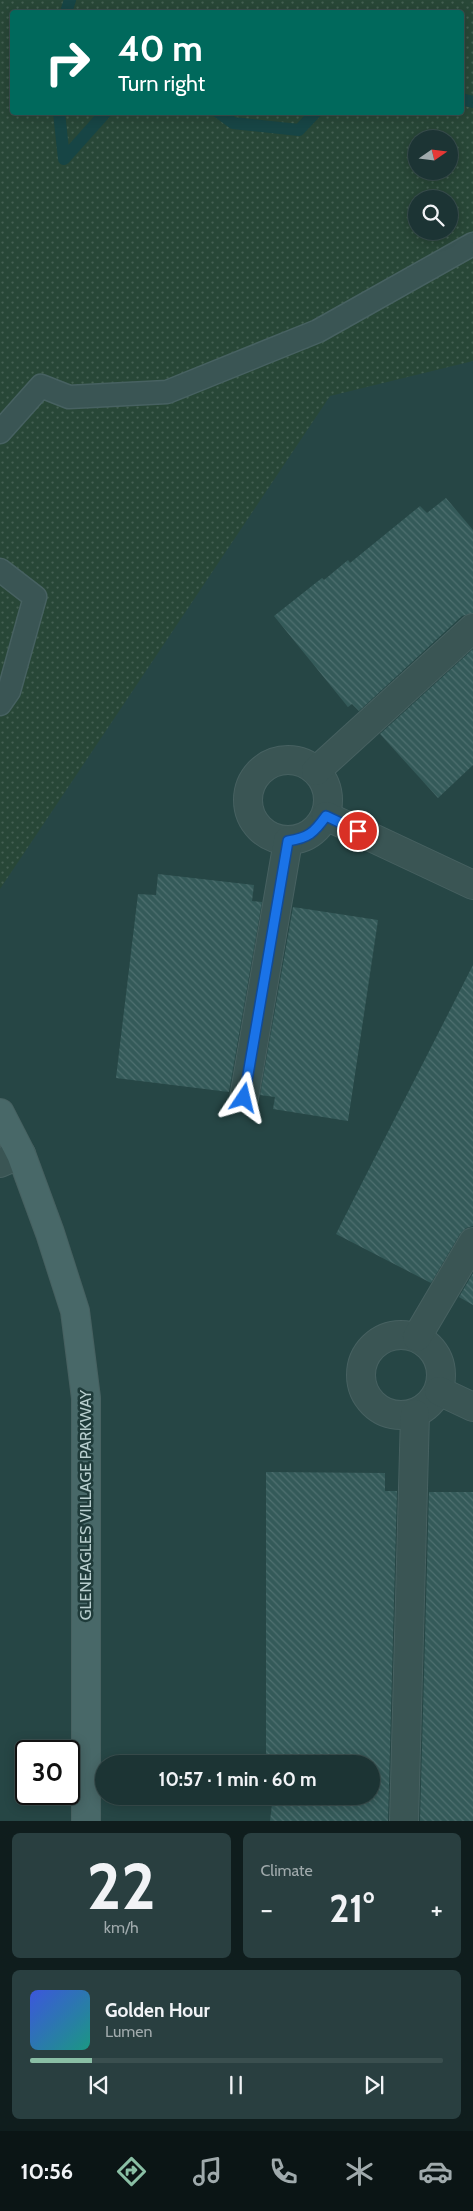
<!DOCTYPE html>
<html lang="en">
<head>
<meta charset="utf-8">
<style>
	:root { --surface:#1c3434; --page:#293f40; --text:#f1f3f6; --muted:#a0aaac; --line:#3a4f4f; --accent:#8abfa5 }
	body { margin:0; font-family:Cabin,sans-serif; background:var(--page); color:var(--text); height:100vh; display:flex; flex-direction:column; font-size:19px; white-space:nowrap }
	* { box-sizing:border-box; margin:0 }
	p { font-size:16px; color:var(--muted) }
	.icon { flex:none; width:28px; height:28px; fill:none; stroke:currentColor; stroke-width:2; stroke-linecap:round; stroke-linejoin:round }
	.map { position:relative; height:1821px; overflow:hidden }
	.details { display:flex; flex-direction:column; gap:12px; padding:12px; background:#0f1d1d; flex:1 }
	.details>* { flex:none }
	.hud { position:absolute; left:10px; top:10px; width:454px; height:105px; border-radius:5px; box-shadow:0 2px 12px #0003,0 0 0 1px var(--line); background:#00695c; color:#fff; overflow:hidden }
	.needle { width:32px; rotate:76deg }
	.fabs { position:absolute; left:408px; top:130px; display:grid; gap:10px }
	.fabs a { display:grid; place-items:center; width:50px; height:50px; border-radius:50%; background:var(--surface); box-shadow:0 2px 12px #0003,0 0 0 1px var(--line); font-size:25px }
	.speed { position:absolute; left:15px; top:1740px; display:flex; gap:10px; font-size:25px; font-weight:700; text-align:center }
	.speed>* { display:grid; place-content:center; width:65px; height:65px; border-radius:50%; background:var(--surface); box-shadow:0 2px 12px #0003,0 0 0 1px var(--line); line-height:1 }
	.speed .limit { border:2px solid #111; border-radius:8px; background:#fff; color:#111 }
	.pin { position:absolute; display:grid; place-items:center; width:42px; height:42px; color:#fff; margin:-21px; border:2px solid #fff; border-radius:50%; box-shadow:0 1px 5px #0007 }
	.me { position:absolute; width:55px; margin:-28px; rotate:10deg; stroke-linejoin:round; filter:drop-shadow(0 0 4px #0008) }
	.turn { display:flex; align-items:center; gap:18px; height:105px; padding:0 25px; font-size:22px }
	.turn .icon { width:65px; height:65px; stroke-width:2.5 }
	.turn b { display:block; font-size:35px; line-height:42px }
	.big { font-size:38px; font-weight:700; line-height:1.1 }
	.details .tile { flex:1; display:flex; flex-direction:column; justify-content:center; gap:8px; min-width:0; padding:0 18px; border-radius:8px; background:var(--page) }
	.details .dial { align-items:center; gap:0 }
	.dial b { font-size:65px; line-height:1 }
	.song { display:flex; align-items:center; gap:15px }
	.cover { width:60px; height:60px; border-radius:8px; background:linear-gradient(135deg,hsl(230 70% 55%),hsl(170 70% 35%)) }
	.played { height:5px; border-radius:2px; background:linear-gradient(90deg,var(--accent) 15%,var(--line) 15%) }
	.keys { display:flex; justify-content:space-around; direction:ltr }
	.heat { display:flex; justify-content:space-between; align-items:center; font-size:28px; direction:ltr }
	.details .tiles { flex:1; display:grid; gap:12px; grid-template-columns:1fr 1fr }
	.tile:last-child { grid-column:span 2 }
	.trip { position:absolute; left:95px; top:1755px; width:285px; height:50px; border-radius:25px; background:var(--surface); box-shadow:0 2px 12px #0003,0 0 0 1px var(--line); font-weight:700; line-height:50px; text-align:center }
	.dock { display:flex; height:80px; justify-content:space-around; align-items:center; background:#0b1515; color:var(--muted) }
	.dock .icon { width:35px; height:35px }
	.dock .selected { color:var(--accent) }
	.dock b { font-size:22px; color:var(--text) }
	.map>svg:first-child { display:block }
</style>
</head>
<body>
<div class="map">
<svg width="473" height="1821" viewBox="0 0 473 1821">
	<defs>
		<pattern id="grass-dots" width="8" height="8" patternUnits="userSpaceOnUse" patternTransform="scale(1.25)"><rect width="8" height="8" fill="#284737"/><path d="M2 2h.1M6 6h.1" fill="none" stroke="#456053" stroke-width="1.8" stroke-linecap="round"/></pattern>
		<pattern id="building-back-hatch" width="6" height="6" patternUnits="userSpaceOnUse" patternTransform="scale(1.25)"><rect width="6" height="6" fill="#345a59"/><path d="M-1 5l2 2M0 0l6 6M5-1l2 2" fill="none" stroke="#4f7070"/></pattern>
	</defs>
	<rect width="100%" height="100%" fill="#264645"/>
	<path fill="url(#grass-dots)" fill-rule="evenodd" d="M0,0H473V361L330,396L0,889ZM12,12H461V112H12ZM416,139H449V171H416ZM416,199H449V231H416Z"/>
	<g fill="none" stroke-linecap="round" stroke-linejoin="round">
		<g stroke="#174545" stroke-width="12">
			<path d="M66,12L70,0"/>
			<path d="M461,99L473,102"/>
			<path d="M59,112L64,159L106,112"/>
			<path d="M218,112L233,123L299,130L316,112"/>
		</g>
	</g>
	<g fill="url(#building-back-hatch)">
		<path d="M446,498L473,530V613L462,616L359,711L352,704L348,707L274,616L322,578L324,580L348,560L350,563L420,506L427,513Z"/>
		<path d="M473,649V765L438,798L380,734Z"/>
		<path d="M158,874L254,885L252,901L262,902L229,1092L116,1078L138,894L156,895Z"/>
		<path d="M293,907L378,920L348,1121L273,1109L275,1097L260,1095Z"/>
		<path d="M473,965V1226L466,1228L460,1234L431,1283L336,1234Z"/>
		<path d="M473,1273V1305L459,1297Z"/>
		<path d="M266,1472L385,1473V1491H397L388,1821H270L273,1796H371V1764H266Z"/>
		<path d="M429,1492H473V1821H420Z"/>
	</g>
	<g fill="none" stroke-linecap="round" stroke-linejoin="round">
		<defs>
			<g id="lane">
				<path d="M0,432L41,386L69,397L167,392L318,331L473,244"/>
				<path d="M0,570L35,597L9,691L0,704"/>
			</g>
			<g id="street">
				<circle cx="288" cy="800" r="40"/>
				<path d="M316,771L473,628"/>
				<path d="M326,816L473,885"/>
				<path d="M244,1098L288,841"/>
				<path d="M0,1163L21,1154"/>
				<circle cx="401" cy="1375" r="40"/>
				<path d="M417,1337L473,1242"/>
				<path d="M439,1391L473,1407"/>
				<path d="M404,1821L415,1414"/>
			</g>
			<path id="secondary" d="M0,1113L21,1154L50,1233L75,1311L86,1398V1821"/>
		</defs>
		<use href="#lane" stroke="#476161" stroke-width="25"/>
		<use href="#street" stroke="#476161" stroke-width="30"/>
		<use href="#secondary" stroke="#476161" stroke-width="30"/>
		<use href="#lane" stroke="#3a5554" stroke-width="22"/>
		<use href="#street" stroke="#3a5554" stroke-width="28"/>
		<use href="#secondary" stroke="#486868" stroke-width="28"/>
	</g>
	<g fill="none" stroke-linecap="round" stroke-linejoin="round">
		<defs>
			<path id="route" d="M244,1098L288,841C308,838 314,833 326,816L358,831"/>
		</defs>
		<use href="#route" stroke="#114b97" stroke-width="12"/>
		<use href="#route" stroke="#1a73e8" stroke-width="9"/>
	</g>
	<g text-anchor="middle" dominant-baseline="central" stroke-width="5" stroke-linejoin="round" paint-order="stroke">
		<g font-size="16" fill="#b8cece" stroke="#1f3b3a">
			<text transform="translate(85 1505) rotate(-90)">GLENEAGLES VILLAGE PARKWAY</text>
		</g>
	</g>
</svg>
<div class="fabs">
<a><svg class="needle" viewBox="-14 -14 28 28"><path d="M0-13l5 13h-10z" fill="#e53935"/><path d="M0 13l5-13h-10z" fill="#a0aaac"/></svg></a>
<a><svg class="icon" aria-label="search" viewBox="0 0 24 24"><circle cx="10" cy="10" r="6"/><path d="M15 15l6 6"/></svg></a>
</div>
<div class="speed"><div class="limit">30</div></div>
<div class="pin" style="left:358px;top:831px;background:#d93025"><svg class="icon" aria-label="arrive" viewBox="0 0 24 24"><path d="M6 21V4h12l-3 4 3 4H6"/></svg></div>
<svg class="me" style="left:244px;top:1098px" viewBox="-20 -20 40 40"><path d="M0-17L14 15 0 8-14 15z" fill="#1a73e8" stroke="#fff" stroke-width="4"/></svg>
<div class="trip">10:57 · 1 min · 60 m</div>
<div class="hud">
<div class="turn"><svg class="icon" aria-label="right" viewBox="0 0 24 24"><path d="M7 20v-9h11M14 6l5 5-5 5"/></svg><div><b>40 m</b>Turn right</div></div>
</div>
</div>
<section class="details">
<div class="tiles">
<div class="tile dial"><b>22</b><p>km/h</p></div>
<div class="tile"><p>Climate</p>
<div class="heat"><a>−</a><b class="big">21°</b><a>+</a></div>
</div>
<div class="tile">
<div class="song"><i class="cover"></i><div><b>Golden Hour</b><p>Lumen</p></div></div>
<div class="played"></div>
<div class="keys"><svg class="icon" aria-label="previous" viewBox="0 0 24 24"><path d="M18 5L8 12l10 7zM5 5v14"/></svg><svg class="icon" aria-label="pause" viewBox="0 0 24 24"><path d="M8 5v14M16 5v14"/></svg><svg class="icon" aria-label="next" viewBox="0 0 24 24"><path d="M6 5l10 7-10 7zM19 5v14"/></svg></div>
</div>
</div>
</section>
<nav class="dock">
<b>10:56</b>
<svg class="icon selected" aria-label="directions" viewBox="0 0 24 24"><path d="M12 3l9 9-9 9-9-9zM9 14v-3h6M13 9l2 2-2 2"/></svg>
<svg class="icon" aria-label="music" viewBox="0 0 24 24"><path d="M9 18V5l10-2v13"/><circle cx="6" cy="18" r="3"/><circle cx="16" cy="16" r="3"/></svg>
<svg class="icon" aria-label="phone" viewBox="0 0 24 24"><path d="M5 4h4l2 5-3 2q2 4 5 5l2-3 5 2v4C11 20 4 13 5 4z"/></svg>
<svg class="icon" aria-label="climate" viewBox="0 0 24 24"><path d="M12 3v18M4 7l16 10M4 17L20 7"/></svg>
<svg class="icon" aria-label="car" viewBox="0 0 24 24"><path d="M5 17H2v-5l4-1 3-4h7l3 4 3 1v5h-3M9 17h6M6 11h13"/><circle cx="7" cy="17" r="2"/><circle cx="17" cy="17" r="2"/></svg>
</nav>
</body>
</html>
